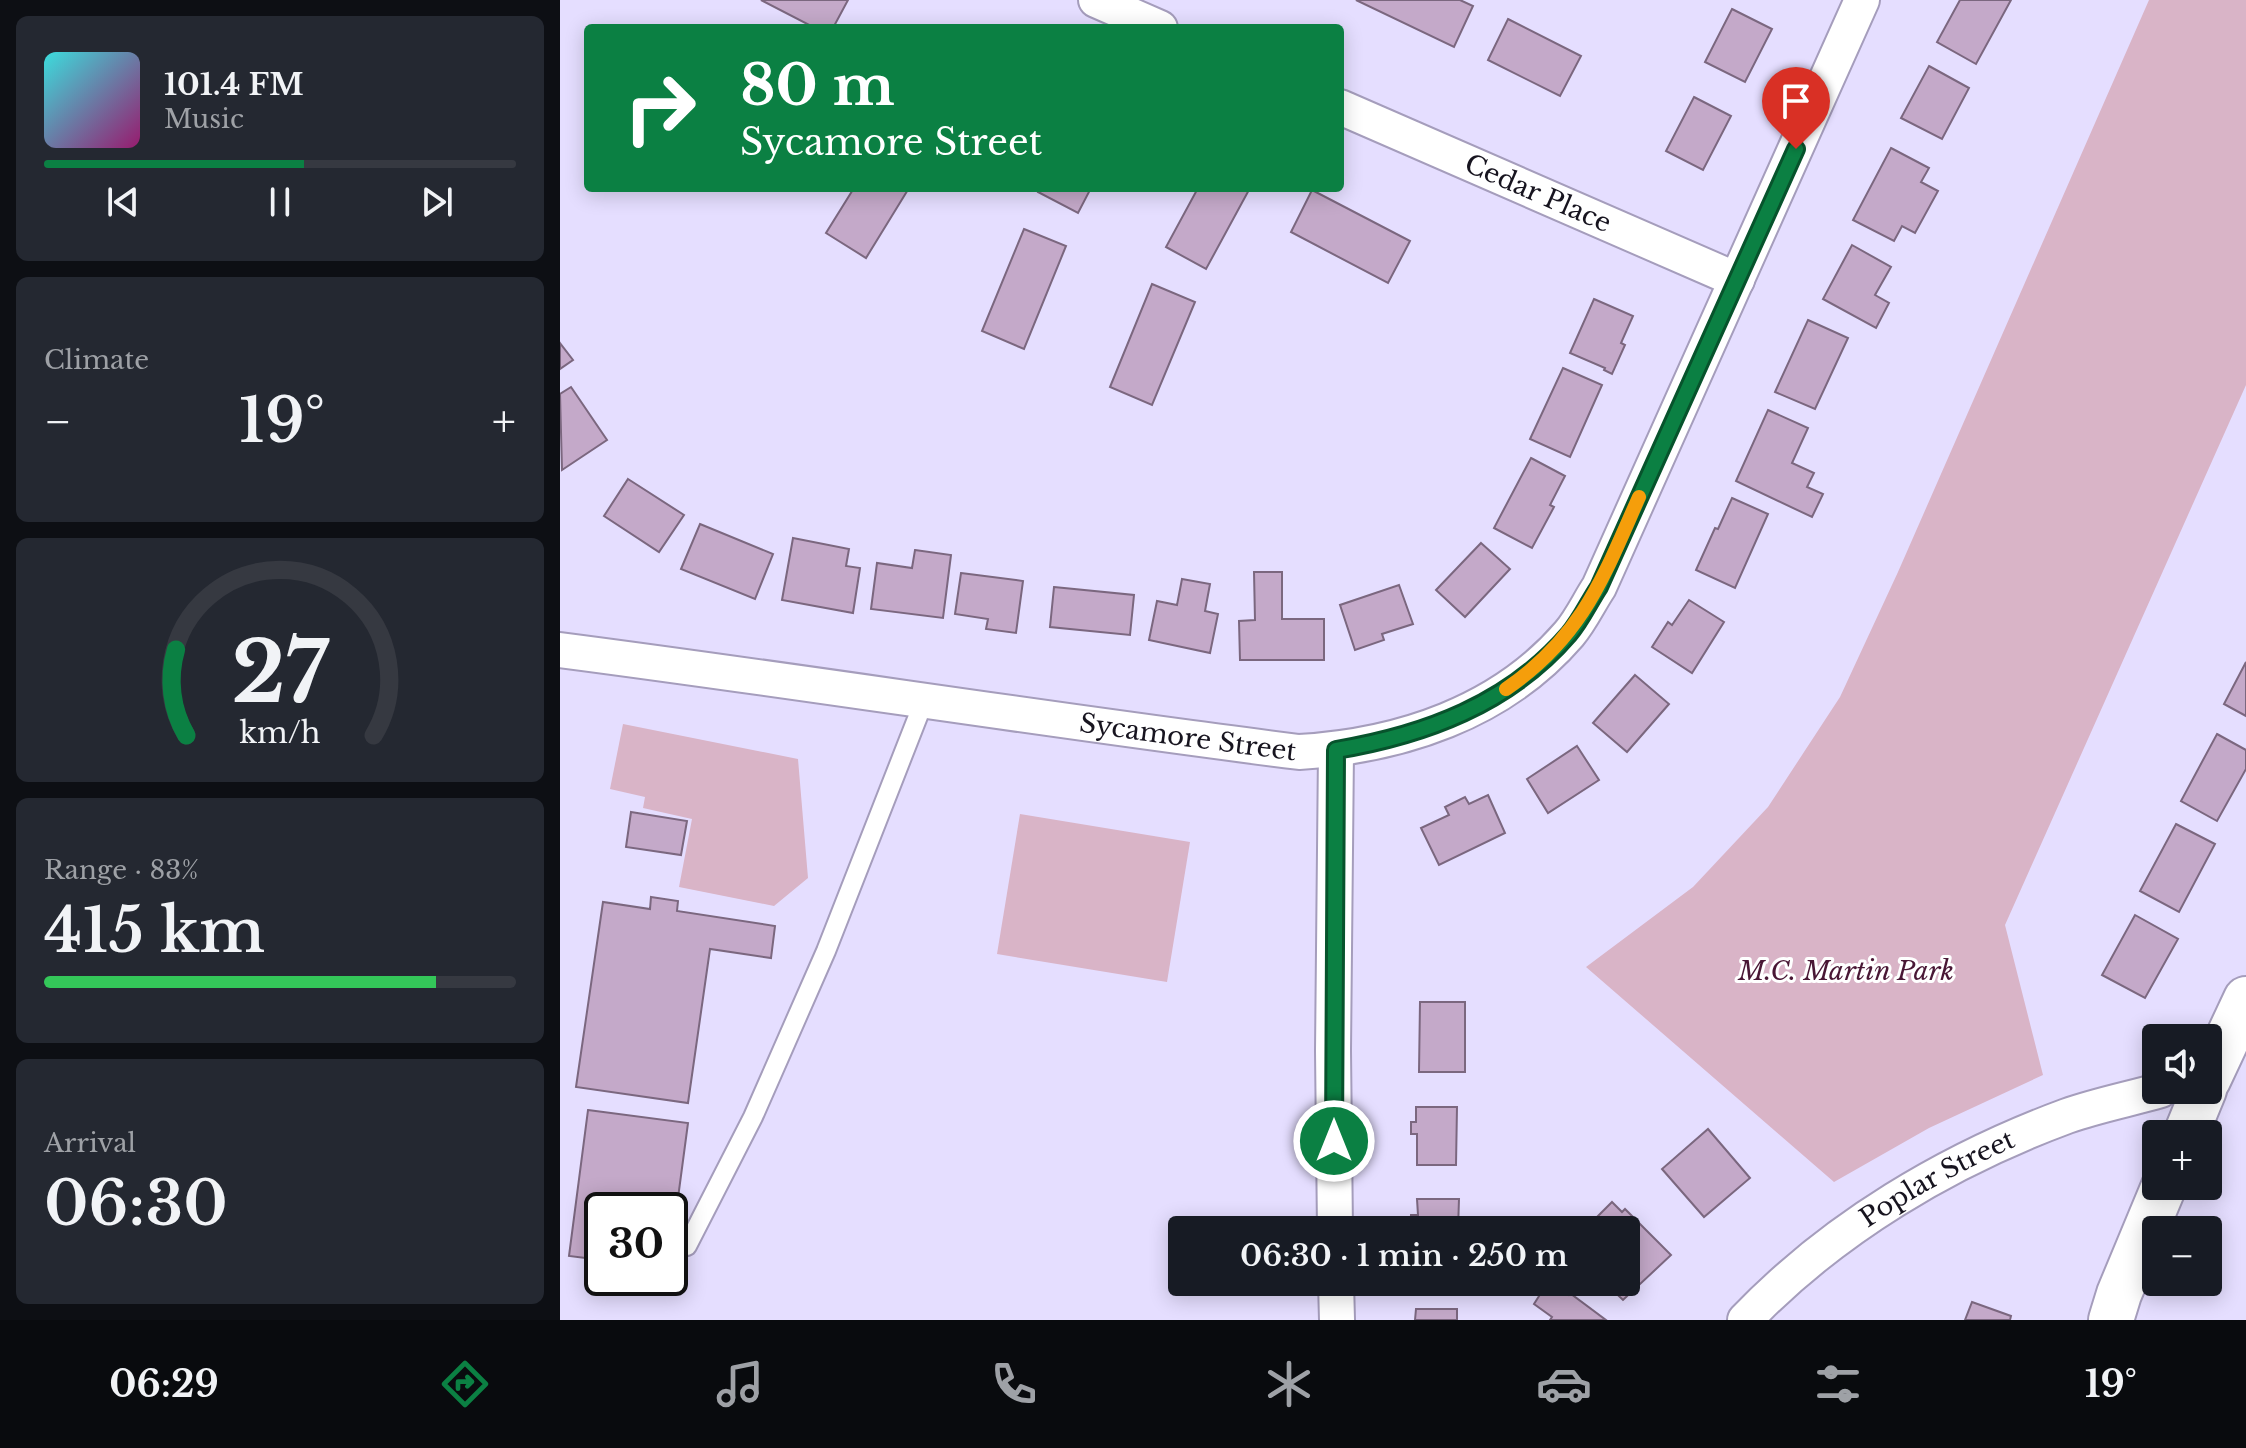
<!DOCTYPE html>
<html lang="en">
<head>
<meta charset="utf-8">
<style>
	:root { --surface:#171b24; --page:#242831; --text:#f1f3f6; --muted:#9ea1a6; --line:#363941; --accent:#0b8043 }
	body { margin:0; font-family:"Libre Baskerville",serif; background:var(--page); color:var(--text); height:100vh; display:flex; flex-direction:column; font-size:30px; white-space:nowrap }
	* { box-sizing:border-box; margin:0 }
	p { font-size:26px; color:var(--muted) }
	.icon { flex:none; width:44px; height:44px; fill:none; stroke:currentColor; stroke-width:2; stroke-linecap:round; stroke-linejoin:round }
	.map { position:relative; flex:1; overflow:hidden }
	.sheet { display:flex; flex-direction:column; gap:16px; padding:16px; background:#0d0f14; width:560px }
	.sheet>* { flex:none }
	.banner { position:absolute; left:24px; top:24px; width:760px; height:168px; border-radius:8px; box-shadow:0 4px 20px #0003; background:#0b8043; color:#fff; overflow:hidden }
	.controls { position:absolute; left:1582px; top:1024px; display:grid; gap:16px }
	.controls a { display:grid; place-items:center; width:80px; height:80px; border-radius:8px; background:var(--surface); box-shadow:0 4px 20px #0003; font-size:40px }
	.speed { position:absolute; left:24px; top:1192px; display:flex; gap:16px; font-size:40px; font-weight:700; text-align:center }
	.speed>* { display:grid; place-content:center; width:104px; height:104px; border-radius:50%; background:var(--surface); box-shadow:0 4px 20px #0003; line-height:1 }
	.speed .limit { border:4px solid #111; border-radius:12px; background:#fff; color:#111 }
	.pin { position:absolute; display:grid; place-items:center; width:68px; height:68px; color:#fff; margin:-82px -34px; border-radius:50% 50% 50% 0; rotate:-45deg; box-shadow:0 0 8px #0007 }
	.pin .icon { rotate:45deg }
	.me { position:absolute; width:88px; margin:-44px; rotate:0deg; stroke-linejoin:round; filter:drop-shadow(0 0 6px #0008) }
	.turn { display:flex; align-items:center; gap:28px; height:168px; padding:0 24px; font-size:36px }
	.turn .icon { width:104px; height:104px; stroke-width:2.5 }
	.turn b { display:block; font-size:56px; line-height:68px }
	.big { font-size:60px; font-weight:600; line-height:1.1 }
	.sheet .widget { flex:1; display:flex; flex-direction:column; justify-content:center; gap:12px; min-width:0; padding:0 28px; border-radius:12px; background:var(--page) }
	.sheet .dial { align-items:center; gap:0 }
	.dial svg { height:208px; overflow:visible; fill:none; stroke:var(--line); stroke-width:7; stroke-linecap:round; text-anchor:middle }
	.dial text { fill:var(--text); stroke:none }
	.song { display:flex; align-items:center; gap:24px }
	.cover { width:96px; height:96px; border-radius:12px; background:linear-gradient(135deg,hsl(180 70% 55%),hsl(320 70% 35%)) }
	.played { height:8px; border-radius:4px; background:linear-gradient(90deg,var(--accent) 55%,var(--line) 55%) }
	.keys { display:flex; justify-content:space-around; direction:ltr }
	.heat { display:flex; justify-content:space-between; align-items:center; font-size:44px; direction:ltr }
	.charge { height:12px; border-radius:6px; background:linear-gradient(90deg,#34c759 83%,var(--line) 0) }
	.trip { position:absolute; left:608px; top:1216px; width:472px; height:80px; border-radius:8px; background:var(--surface); box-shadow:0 4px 20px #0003; font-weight:600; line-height:80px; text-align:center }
	.dock { display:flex; height:128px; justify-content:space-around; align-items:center; background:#090b0e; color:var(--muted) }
	.dock .icon { width:56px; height:56px }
	.dock .current { color:var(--accent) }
	.dock b { font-size:36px; color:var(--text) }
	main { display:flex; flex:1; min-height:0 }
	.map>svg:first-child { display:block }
</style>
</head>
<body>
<main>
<section class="sheet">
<div class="widget">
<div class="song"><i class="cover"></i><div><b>101.4 FM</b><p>Music</p></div></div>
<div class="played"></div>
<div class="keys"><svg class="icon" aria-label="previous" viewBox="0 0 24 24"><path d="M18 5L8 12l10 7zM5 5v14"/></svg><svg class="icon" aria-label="pause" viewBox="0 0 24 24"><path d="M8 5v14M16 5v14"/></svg><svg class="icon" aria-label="next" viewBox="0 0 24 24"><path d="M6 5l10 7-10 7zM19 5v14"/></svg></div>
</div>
<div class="widget"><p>Climate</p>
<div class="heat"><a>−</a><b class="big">19°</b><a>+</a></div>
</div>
<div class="widget dial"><svg viewBox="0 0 100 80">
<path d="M14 69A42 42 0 1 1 86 69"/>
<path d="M14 69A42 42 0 0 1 10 36" stroke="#0b8043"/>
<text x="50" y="56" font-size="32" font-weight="700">27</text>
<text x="50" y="72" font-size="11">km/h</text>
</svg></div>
<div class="widget"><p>Range · 83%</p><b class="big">415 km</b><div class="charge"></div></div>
<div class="widget"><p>Arrival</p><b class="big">06:30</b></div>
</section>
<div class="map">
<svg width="1686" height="1320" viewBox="0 0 1686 1320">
	<rect width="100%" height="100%" fill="#e5deff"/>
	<g fill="#d9b4c7">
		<path d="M1589,0H1686V385L1445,925L1483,1075L1369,1128L1274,1182L1026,967L1133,887L1208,807L1280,697L1338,572Z"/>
		<path d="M63,724L238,759L248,878L214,906L119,887L132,819L83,808L85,797L50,789Z"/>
		<path d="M460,814L630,842L607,982L437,954Z"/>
	</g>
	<g fill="#c4a9c9" stroke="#7b677f" stroke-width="2">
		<path d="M201,0H288L273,28H255Z"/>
		<path d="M796,0H900L913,6L894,47Z"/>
		<path d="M1400,0H1451L1416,64L1377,42Z"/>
		<path d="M1172,9L1212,29L1185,82L1145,62Z"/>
		<path d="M948,19L1021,56L1000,96L928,60Z"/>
		<path d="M1369,66L1409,88L1382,139L1341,118Z"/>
		<path d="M1134,97L1171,116L1143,170L1106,151Z"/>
		<path d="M1331,148L1369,168L1361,182L1378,191L1355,233L1342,226L1334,241L1293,220Z"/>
		<path d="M294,188H349L306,258L266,233Z"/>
		<path d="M480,188H531L518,213L478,192Z"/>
		<path d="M638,188H690L646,269L606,247Z"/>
		<path d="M752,190L850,241L828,283L731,232Z"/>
		<path d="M464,229L506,246L464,349L422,331Z"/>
		<path d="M1292,245L1331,267L1315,295L1329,303L1316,328L1263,299Z"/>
		<path d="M592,284L635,302L592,405L550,387Z"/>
		<path d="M1034,299L1073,316L1061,343L1065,345L1052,374L1044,370L1045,368L1010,353Z"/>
		<path d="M1248,320L1288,338L1255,409L1215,392Z"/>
		<path d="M0,343L13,360L0,369Z"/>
		<path d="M1003,368L1042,385L1010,457L970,439Z"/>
		<path d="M11,387L47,440L2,470L0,394Z"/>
		<path d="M1208,410L1248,428L1232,463L1254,473L1247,487L1263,494L1252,517L1176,481Z"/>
		<path d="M971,458L1005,476L990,505L994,507L972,548L934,528Z"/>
		<path d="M68,479L124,515L99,552L44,516Z"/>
		<path d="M1172,498L1208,514L1175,588L1136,570L1155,528L1158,529Z"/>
		<path d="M140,524L213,554L195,599L121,569Z"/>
		<path d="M233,538L289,549L286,566L300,568L293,613L222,600Z"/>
		<path d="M921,543L950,569L905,617L876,590Z"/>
		<path d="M355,550L391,555L383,618L311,609L317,563L352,568Z"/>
		<path d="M694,572H722V619H764V660H680L679,621L695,620Z"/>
		<path d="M401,573L463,581L456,633L426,629L428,619L395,614Z"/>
		<path d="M622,579L650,584L645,611L658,614L650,653L589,640L597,601L617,605Z"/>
		<path d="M839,585L853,624L822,634L824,640L795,650L780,605Z"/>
		<path d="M494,587L574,595L570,635L490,627Z"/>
		<path d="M1129,600L1164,622L1132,673L1092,647L1108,622L1112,625Z"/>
		<path d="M1686,662V716L1664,704Z"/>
		<path d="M1075,675L1109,704L1067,752L1033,723Z"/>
		<path d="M1657,734L1686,750V769L1657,821L1621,801Z"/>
		<path d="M1017,746L1039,780L988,813L967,779Z"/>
		<path d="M928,795L945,833L879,865L861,828L889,815L885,807L905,797L909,804Z"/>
		<path d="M71,812L127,821L121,855L66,847Z"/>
		<path d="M1616,824L1655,844L1619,912L1580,891Z"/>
		<path d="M91,897L118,901L117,911L215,926L211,958L150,949L128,1103L16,1087L43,902L90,909Z"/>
		<path d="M1575,915L1618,939L1585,998L1542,975Z"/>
		<path d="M860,1002H905V1072H859Z"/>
		<path d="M856,1107H897L896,1165H857V1134H851V1122H856Z"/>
		<path d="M28,1110L128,1123L110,1258V1210H42V1260L9,1256Z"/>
		<path d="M1148,1129L1190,1178L1144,1217L1102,1169Z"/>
		<path d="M857,1199H899L898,1230H850L851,1215H858Z"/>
		<path d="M1052,1202L1062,1212L1065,1209L1111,1255L1063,1300L1044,1282H1066V1230H1049L1036,1218Z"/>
		<path d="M988,1282L1009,1295L1011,1294L1046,1320H990L992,1317L974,1304Z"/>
		<path d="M1412,1302L1451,1316L1450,1320H1405Z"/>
		<path d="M856,1309H897V1320H855Z"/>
	</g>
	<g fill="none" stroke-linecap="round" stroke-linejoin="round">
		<defs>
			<path id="service" d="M127,1246L193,1117L266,951L364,701"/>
			<g id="minor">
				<path d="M536,0L600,28"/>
				<path id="s1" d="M780,107L1177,280"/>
				<path id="s2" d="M0,650C247,682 492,721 739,752C840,746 941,713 1009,634C1021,620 1029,602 1039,587L1302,0"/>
				<path d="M775,1230L773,1051L776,750"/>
				<path d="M776,1282L777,1320"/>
				<path id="s3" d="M1185,1320C1273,1228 1388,1160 1507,1116C1538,1105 1570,1099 1601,1090"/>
			</g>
			<g id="tertiary">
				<path d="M1648,1080L1686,999"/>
				<path d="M1626,1134L1644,1090"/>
				<path d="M1551,1320L1559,1294L1604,1186"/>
			</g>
		</defs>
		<use href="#service" stroke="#a59dbc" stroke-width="22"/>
		<use href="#minor" stroke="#a59dbc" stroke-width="38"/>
		<use href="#tertiary" stroke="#a59dbc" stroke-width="48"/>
		<use href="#service" stroke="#fff" stroke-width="18"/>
		<use href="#minor" stroke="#fff" stroke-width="34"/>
		<use href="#tertiary" stroke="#fff" stroke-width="44"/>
	</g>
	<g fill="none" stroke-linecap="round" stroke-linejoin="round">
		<defs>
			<path id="route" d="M774,1141L776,750C865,735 949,704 1009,634C1021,620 1029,602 1039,587L1236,149"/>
		</defs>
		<use href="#route" stroke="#07532c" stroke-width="20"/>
		<use href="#route" stroke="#0b8043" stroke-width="14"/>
		<path stroke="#f59e0b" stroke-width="14" d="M946,689C1023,636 1043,578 1079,497"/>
	</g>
	<g text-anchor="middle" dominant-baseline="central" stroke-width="6" stroke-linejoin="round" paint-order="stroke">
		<g font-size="26" fill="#17141f" stroke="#fff">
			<text stroke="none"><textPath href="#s1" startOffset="216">Cedar Place</textPath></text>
			<text stroke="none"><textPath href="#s2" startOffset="634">Sycamore Street</textPath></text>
			<text stroke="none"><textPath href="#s3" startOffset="240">Poplar Street</textPath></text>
		</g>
		<g font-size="26" font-style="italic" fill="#491735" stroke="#fff">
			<text x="1286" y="971">M.C. Martin Park</text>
		</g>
	</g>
</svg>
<div class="controls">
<a><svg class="icon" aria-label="sound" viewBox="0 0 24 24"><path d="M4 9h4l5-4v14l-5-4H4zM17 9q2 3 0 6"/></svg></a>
<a>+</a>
<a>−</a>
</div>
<div class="speed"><div class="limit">30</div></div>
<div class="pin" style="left:1236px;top:149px;background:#d93025"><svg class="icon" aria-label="arrive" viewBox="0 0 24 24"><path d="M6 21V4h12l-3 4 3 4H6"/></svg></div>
<svg class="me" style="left:774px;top:1141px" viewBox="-20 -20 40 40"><circle r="17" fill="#0b8043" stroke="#fff" stroke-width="3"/><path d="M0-11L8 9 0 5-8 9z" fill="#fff"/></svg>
<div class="trip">06:30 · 1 min · 250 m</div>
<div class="banner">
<div class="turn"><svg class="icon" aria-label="right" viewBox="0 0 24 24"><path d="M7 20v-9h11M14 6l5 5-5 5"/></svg><div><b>80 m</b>Sycamore Street</div></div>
</div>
</div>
</main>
<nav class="dock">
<b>06:29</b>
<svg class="icon current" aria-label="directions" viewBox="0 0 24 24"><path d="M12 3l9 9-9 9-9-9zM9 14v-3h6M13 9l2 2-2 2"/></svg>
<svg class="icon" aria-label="music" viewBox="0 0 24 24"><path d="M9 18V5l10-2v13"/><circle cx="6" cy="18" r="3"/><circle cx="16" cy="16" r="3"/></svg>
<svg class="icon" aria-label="phone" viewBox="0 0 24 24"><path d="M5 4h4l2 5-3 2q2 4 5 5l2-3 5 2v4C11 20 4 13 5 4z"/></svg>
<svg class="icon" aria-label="climate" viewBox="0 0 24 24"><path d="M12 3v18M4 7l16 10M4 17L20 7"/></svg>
<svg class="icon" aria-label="car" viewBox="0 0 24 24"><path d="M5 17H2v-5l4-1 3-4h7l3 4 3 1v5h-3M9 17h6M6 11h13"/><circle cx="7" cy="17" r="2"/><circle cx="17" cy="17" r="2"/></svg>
<svg class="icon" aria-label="filters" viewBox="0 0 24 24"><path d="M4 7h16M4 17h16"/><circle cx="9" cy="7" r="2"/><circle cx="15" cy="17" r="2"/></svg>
<b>19°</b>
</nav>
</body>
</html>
